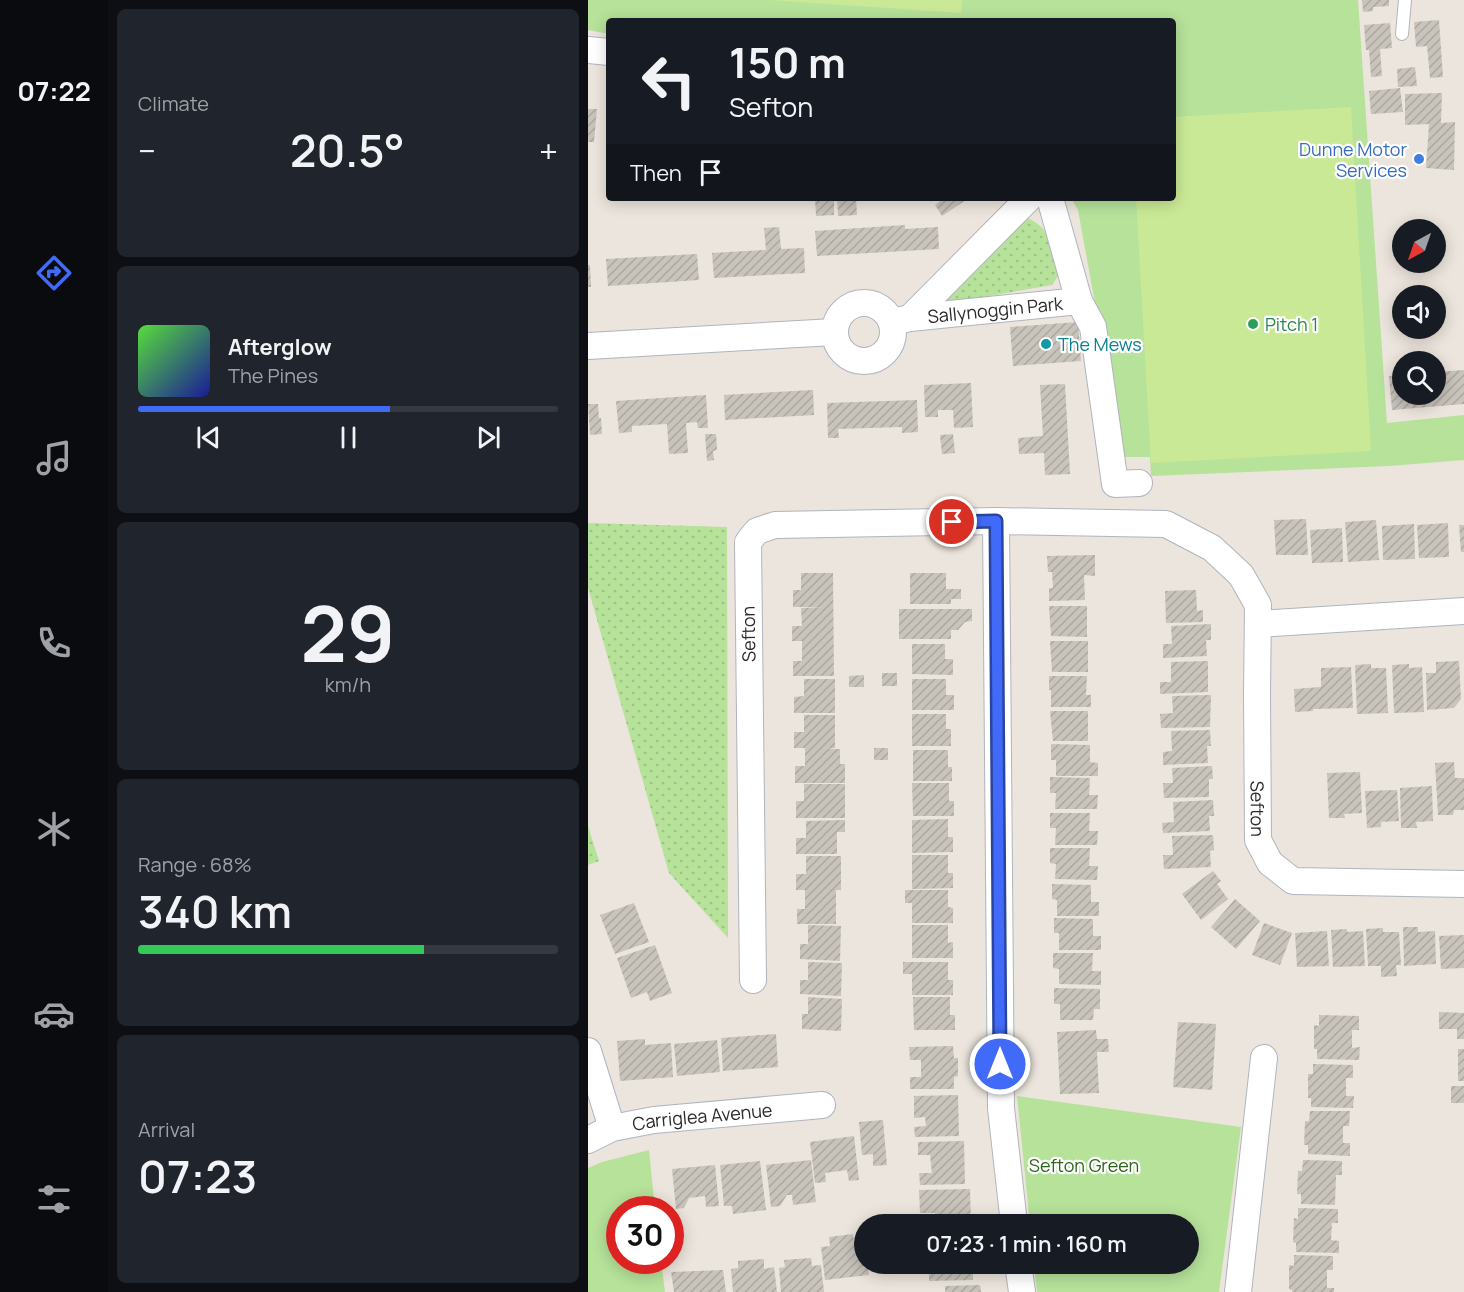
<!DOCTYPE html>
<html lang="en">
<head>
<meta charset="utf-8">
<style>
	:root { --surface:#171b24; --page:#20242c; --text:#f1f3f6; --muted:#9ea1a6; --line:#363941; --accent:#406af7 }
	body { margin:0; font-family:Manrope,sans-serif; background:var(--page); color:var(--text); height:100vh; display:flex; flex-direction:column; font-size:22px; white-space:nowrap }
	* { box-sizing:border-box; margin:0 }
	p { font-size:20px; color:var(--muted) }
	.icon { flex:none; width:33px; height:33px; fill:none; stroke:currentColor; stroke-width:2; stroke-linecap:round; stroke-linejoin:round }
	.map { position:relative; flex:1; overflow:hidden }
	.panel { display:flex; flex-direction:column; gap:9px; padding:9px; background:#0d0f14; width:480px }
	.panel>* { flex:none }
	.top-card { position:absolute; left:18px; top:18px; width:570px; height:183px; border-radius:6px; box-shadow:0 3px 15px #0003; background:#171b24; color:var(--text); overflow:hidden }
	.needle { width:39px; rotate:220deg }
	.tools { position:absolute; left:804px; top:219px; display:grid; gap:12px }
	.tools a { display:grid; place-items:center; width:54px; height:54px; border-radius:50%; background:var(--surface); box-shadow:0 3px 15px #0003; font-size:30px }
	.speed { position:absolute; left:18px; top:1196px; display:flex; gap:12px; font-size:30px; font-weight:700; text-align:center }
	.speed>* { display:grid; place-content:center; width:78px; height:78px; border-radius:50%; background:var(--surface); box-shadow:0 3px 15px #0003; line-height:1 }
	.speed .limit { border:9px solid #d22; background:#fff; color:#111 }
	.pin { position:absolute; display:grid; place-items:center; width:51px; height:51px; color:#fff; margin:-26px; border:3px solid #fff; border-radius:50%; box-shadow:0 2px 6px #0007 }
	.me { position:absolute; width:66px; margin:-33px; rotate:0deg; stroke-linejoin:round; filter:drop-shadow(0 0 4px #0008) }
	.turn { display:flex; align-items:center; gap:21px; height:126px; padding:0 24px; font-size:27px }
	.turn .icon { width:78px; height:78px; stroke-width:2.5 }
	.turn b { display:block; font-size:42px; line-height:51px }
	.then { display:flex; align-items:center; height:57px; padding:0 24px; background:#0003; gap:12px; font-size:22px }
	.big { font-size:45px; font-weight:600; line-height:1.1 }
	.panel .tile { flex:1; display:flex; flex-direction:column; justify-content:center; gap:9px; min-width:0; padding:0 21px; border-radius:9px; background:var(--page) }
	.panel .dial { align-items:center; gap:0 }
	.dial b { font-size:78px; line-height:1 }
	.song { display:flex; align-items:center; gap:18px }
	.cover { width:72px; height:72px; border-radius:9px; background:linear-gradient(135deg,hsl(110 70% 55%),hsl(240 70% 35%)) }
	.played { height:6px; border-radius:3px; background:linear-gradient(90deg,var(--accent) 60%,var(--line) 60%) }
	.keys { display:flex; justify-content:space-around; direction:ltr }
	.heat { display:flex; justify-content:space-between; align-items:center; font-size:33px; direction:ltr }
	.charge { height:9px; border-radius:4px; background:linear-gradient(90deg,#34c759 68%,var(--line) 0) }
	.trip { position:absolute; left:266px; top:1214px; width:345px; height:60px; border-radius:30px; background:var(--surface); box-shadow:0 3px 15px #0003; font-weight:600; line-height:60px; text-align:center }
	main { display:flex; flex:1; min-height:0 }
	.tab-bar { display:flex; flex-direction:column; width:108px; justify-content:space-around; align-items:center; background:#090b0e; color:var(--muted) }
	.tab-bar .icon { width:42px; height:42px }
	.tab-bar .on { color:var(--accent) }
	.tab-bar b { font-size:27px; color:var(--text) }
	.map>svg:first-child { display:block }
</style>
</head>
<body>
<main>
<nav class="tab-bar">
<b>07:22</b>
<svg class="icon on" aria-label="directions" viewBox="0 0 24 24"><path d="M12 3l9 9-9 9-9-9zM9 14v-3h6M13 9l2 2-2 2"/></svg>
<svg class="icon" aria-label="music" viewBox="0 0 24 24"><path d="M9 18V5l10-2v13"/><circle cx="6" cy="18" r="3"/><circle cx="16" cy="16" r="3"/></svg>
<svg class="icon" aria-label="phone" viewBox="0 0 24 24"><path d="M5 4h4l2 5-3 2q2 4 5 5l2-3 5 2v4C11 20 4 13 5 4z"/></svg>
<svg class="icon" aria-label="climate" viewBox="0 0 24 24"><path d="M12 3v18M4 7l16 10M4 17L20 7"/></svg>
<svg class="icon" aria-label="car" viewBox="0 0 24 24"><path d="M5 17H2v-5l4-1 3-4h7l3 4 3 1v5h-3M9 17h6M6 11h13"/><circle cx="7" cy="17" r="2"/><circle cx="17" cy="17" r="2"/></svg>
<svg class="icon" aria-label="filters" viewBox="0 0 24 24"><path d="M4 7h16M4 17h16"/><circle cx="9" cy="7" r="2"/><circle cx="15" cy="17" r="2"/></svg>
</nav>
<section class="panel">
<div class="tile"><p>Climate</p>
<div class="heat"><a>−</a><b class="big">20.5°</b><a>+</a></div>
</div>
<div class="tile">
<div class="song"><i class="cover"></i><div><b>Afterglow</b><p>The Pines</p></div></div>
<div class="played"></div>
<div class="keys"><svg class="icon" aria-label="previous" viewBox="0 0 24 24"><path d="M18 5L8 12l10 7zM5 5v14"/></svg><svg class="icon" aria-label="pause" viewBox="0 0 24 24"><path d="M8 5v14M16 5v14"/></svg><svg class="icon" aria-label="next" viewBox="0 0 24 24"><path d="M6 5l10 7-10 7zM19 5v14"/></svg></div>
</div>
<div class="tile dial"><b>29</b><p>km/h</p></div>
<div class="tile"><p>Range · 68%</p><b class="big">340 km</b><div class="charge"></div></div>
<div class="tile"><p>Arrival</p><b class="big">07:23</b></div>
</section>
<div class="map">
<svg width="876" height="1292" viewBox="0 0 876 1292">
	<defs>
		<pattern id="grass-dots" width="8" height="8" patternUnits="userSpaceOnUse" patternTransform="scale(1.5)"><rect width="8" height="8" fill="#b6e29a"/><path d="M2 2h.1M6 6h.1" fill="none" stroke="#9dc285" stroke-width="1.8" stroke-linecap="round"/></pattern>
		<pattern id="building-hatch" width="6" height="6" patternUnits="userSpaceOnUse" patternTransform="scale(1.5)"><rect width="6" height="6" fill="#c8c3bb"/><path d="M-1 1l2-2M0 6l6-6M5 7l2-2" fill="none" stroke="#aca8a1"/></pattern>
	</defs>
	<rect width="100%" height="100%" fill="#ece5dd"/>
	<g fill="url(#grass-dots)">
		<path d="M439,218C463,227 465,250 473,272L464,285L344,306Z"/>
		<path d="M0,523L139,527L140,938L81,873L0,588Z"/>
		<path d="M0,826L11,861L0,865Z"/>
	</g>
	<g fill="#b6e29a">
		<path d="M0,0H770L799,423L876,415V460L801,466L563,476L562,457H535L490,210L483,198H585V21H21V34L0,30Z"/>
		<path d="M429,1096L653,1127L631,1292H449L446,1263H600V1224H442Z"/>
		<path d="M61,1150L67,1209H32V1260H73L77,1292H0V1168L14,1162Z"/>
	</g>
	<g fill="#cae996">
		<path d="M181,0H374L373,13Z"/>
		<path d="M763,107L783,451L563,463L548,198H585V117Z"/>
	</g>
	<g fill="url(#building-hatch)">
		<path d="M774,0H801V6L785,7V11L775,12Z"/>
		<path d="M851,20L855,77L842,78L839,46L828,47L826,22Z"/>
		<path d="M802,23L804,48L792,49L794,76L783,77L781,50H778L776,25Z"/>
		<path d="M827,67L829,86L810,87L809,69Z"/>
		<path d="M812,88L815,112L783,114L781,91Z"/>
		<path d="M854,93L853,123L867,122L866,170L838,168L841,124L817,125V94Z"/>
		<path d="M0,109H9L6,142H0Z"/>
		<path d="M227,198H246V215L228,216Z"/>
		<path d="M249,198H268L269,215L250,216Z"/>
		<path d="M350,198H381L354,216L347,205L352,201Z"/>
		<path d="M317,225V229L350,227L351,249L229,256L227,231Z"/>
		<path d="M191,227L193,249L216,248L217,273L126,278L124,253L178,250L176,228Z"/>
		<path d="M109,254L111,280L20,286L18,259Z"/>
		<path d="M0,265H2L3,287H0Z"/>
		<path d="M490,322L493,361L425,366L422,327Z"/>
		<path d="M876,370V404L804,410L801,376L814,375V394H848V372Z"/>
		<path d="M383,383L385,427L366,428L365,410H350V417H337L336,385Z"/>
		<path d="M477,384L482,474L457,475L456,453L431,454L430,438L455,436L452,385Z"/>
		<path d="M225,390L226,415L137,420L136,395Z"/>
		<path d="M118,395L120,428H110L109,422L98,423L100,453L81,454L79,424L44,426V432L31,433L28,401Z"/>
		<path d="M329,400L330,432L314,433V427L250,429L251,438H240L239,403Z"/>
		<path d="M0,404H10L11,418H13L14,434L2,435Z"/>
		<path d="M117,434H128L129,450L125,451L126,460L119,461Z"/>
		<path d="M365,434L367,453L354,454L352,435Z"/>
		<path d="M718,519L720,555H688L686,520Z"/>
		<path d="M788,520L791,560L760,562L757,522Z"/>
		<path d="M860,523L861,557L831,558L829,525Z"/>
		<path d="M826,524L827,559L795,560L794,526Z"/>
		<path d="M871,525H876V552H873Z"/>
		<path d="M754,528L755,562L724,563L722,530Z"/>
		<path d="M507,555V576L496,575L497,600L461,601V588H465L464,572H460L459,556Z"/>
		<path d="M213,573H245L246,676H205V661H214V641H204V626H214L213,608L236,607H205V590H213Z"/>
		<path d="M322,573H358V589H373V599H363V604H322Z"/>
		<path d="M608,590L609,611L615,610V622L578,623L577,591Z"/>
		<path d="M461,606H499V637L463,636Z"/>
		<path d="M311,609H384V621L377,622L370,630H363V639H311Z"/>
		<path d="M623,624V640H618L619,656L575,658V644H584L583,626Z"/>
		<path d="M462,641H500V672H464Z"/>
		<path d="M324,644H357V659H365V675L324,674Z"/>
		<path d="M620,661V692L572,694V682H583V662Z"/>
		<path d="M871,661L873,699L866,708L839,710L838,673H848V662Z"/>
		<path d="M783,664V668H798L800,713L769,714L767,665Z"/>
		<path d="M821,664V668L834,667L836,712L806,713L804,665Z"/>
		<path d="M763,667L765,708L725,709V711L707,712L706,689L733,687V668Z"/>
		<rect x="294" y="673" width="15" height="13"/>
		<path d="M276,675V687H261V676Z"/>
		<path d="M461,676H499L498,695H503V707H463V690H461Z"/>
		<path d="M216,679H247V713H206V697L216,696Z"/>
		<path d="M324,679H358V695H366V710H324Z"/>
		<path d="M623,695L622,727L573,728L572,714L585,713L584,696Z"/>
		<path d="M462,711H500V741H465Z"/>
		<path d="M324,714H358V729H363V746H324Z"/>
		<path d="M216,715H247V748L238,749H252V764H257V783H207V766H217V748H206V732H216Z"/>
		<path d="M622,730L623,746H619L620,763L575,765V752L584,751L583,731Z"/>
		<path d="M463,744L502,745V762L510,763V776H468V760H463Z"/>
		<rect x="286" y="748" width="14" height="12"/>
		<path d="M325,750H360V767H364V781H325Z"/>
		<path d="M866,762L867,778H876V810H866L865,815H850L847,763Z"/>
		<path d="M624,766L625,779H621V797L576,798L575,783H585L584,768Z"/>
		<path d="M772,772L774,813L756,814L757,818H741L739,773Z"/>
		<path d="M462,777L502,778L501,795H510L509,809H467L468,793H462Z"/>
		<path d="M324,783H361V801H366V816H325Z"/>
		<path d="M216,784H257V818H208V801H216Z"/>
		<path d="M844,786L845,821L828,822L829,828H813L812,788Z"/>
		<path d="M809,790L811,821L793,822V827L779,828L777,791Z"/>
		<path d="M625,800L626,816H621L622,831L575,833L574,823L586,822L585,802Z"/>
		<path d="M462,813H502L501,831H510L509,845H467L468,828H462Z"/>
		<path d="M360,819V837H365V852L324,853V820Z"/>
		<path d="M257,820V832H249V854H208V838H218V821Z"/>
		<path d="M625,835L626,850L622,851L623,867L576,869L575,855H585L584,836Z"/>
		<path d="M462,848H502L501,866H510L509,880L467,879L468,864L462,863Z"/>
		<path d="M324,855H360V873H365V888L324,889Z"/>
		<path d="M218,856H253V890H248V924H209V909H217V890H208V874H218Z"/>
		<path d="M625,871L633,881L629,884L640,899L613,920L594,894Z"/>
		<path d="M464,884L503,885V902H511V916H469V900L464,899Z"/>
		<path d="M317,890H360V907L365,908V923H324V903H317Z"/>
		<path d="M647,899L672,921L648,949L623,927Z"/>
		<path d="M46,903L61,942L27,954L12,915Z"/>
		<path d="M466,918L505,919V936H513V950H471V933H466Z"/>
		<path d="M676,923L704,933L692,965L664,955Z"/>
		<path d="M220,925L253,926L252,961L212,959V944H220Z"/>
		<path d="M324,925H360V943L365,942V958H324Z"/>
		<path d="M815,927H830V932L847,931L848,964L816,966Z"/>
		<path d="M795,928V932H811L813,965H808L809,976L793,977V966H780L778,929Z"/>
		<path d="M759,929V932L775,931L777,966L745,967L743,930Z"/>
		<path d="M739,931L741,966L709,967L707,933Z"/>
		<path d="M876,935V968L853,969L851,936Z"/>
		<path d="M67,945L84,993L62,1001L59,992L43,998L29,958Z"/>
		<path d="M465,953H505L504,971H513V985L471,984V969L465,968Z"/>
		<path d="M220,962L254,963L253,996L212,994V980H220Z"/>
		<path d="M315,962H360V980H365V995H324V974H315Z"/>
		<path d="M466,988L512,989V1009H506L505,1020H472V1004H466Z"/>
		<path d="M220,997L254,999L253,1031L214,1029V1014H220Z"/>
		<path d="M325,997H362V1015H367V1030H326Z"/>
		<path d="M851,1012L876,1013V1039H869V1029H851Z"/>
		<path d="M731,1015L771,1016V1030H764V1048L772,1047L771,1060L729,1059V1049H726V1025L731,1026Z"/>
		<path d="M590,1022L628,1024L624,1090L585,1087Z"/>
		<path d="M508,1030L509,1039H520L521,1052H509L511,1093L472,1094L469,1032Z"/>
		<path d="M188,1034L190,1067L135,1071L133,1038Z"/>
		<path d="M57,1039V1045L83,1043L85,1077L32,1081L29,1041Z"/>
		<path d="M129,1040L132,1072L89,1076L86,1044Z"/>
		<path d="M365,1046L366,1058H370V1076L366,1077V1089H322V1077H333V1060H322L321,1047Z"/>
		<rect x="870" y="1049" width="6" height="32"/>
		<path d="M725,1064L765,1065V1078H758V1096H766L765,1108L723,1107V1098H720V1074H725Z"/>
		<rect x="863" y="1086" width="13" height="17"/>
		<path d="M370,1095L371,1136L327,1137L326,1127L338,1126L337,1117L326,1118V1096Z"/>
		<path d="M722,1111H762L761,1126H755V1143H762V1156L720,1154V1145H716L717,1121H721Z"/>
		<path d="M295,1120L299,1165L285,1166V1154L274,1155L271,1122Z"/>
		<path d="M266,1136L271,1180L261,1181L259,1170L237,1173L238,1182L227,1183L222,1142Z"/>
		<path d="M376,1141L377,1184L332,1185L331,1173H344L343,1165L342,1155H330V1142Z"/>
		<path d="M223,1160L228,1202L205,1205L204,1195H199L192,1206L183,1207L178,1165Z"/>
		<path d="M715,1160L754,1161V1175H748L747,1205L713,1204V1194H709L710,1171H714Z"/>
		<path d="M172,1161L178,1210L145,1214L144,1206H136L132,1165Z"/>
		<path d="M127,1165L131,1206L118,1207L117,1196L101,1198L96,1208L88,1209L84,1169Z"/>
		<path d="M382,1189L383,1224H337V1221H347V1213H332L331,1190Z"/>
		<path d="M710,1208L750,1209V1223H744L743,1240L751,1241V1253L708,1252V1243L705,1242L706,1218L710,1219Z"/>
		<path d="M305,1217V1224H282L281,1218Z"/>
		<path d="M265,1234L266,1241L276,1240V1263H280L281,1275L237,1280L233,1247L242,1246L241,1237Z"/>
		<path d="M706,1255L745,1256V1270H739V1288H746V1292H704V1290L701,1289V1265L706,1266Z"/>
		<path d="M223,1258L224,1266L233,1265L236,1292H193L191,1268L197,1267L196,1260Z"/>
		<path d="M176,1259V1269L186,1267L189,1292H145L143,1269L150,1268V1261Z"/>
		<path d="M338,1263H385V1280L341,1281V1273H338Z"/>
		<path d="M135,1270L138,1292H86L83,1272Z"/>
		<path d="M392,1285L393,1292H357V1286Z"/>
	</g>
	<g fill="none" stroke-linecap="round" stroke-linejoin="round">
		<defs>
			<path id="lane" d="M814,34L817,0"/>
			<g id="street">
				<path d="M0,50L21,52"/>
				<path d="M491,301L505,327L527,484L551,483"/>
				<circle cx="276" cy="332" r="29"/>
				<path d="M322,318L441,198"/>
				<path id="s1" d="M304,322L322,318L491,301L462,198"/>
				<path d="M0,346L246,332"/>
				<path d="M408,521L413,1108L426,1224"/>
				<path d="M670,624L876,611"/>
				<path id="s2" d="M165,980L160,542L169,531L187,525L408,521L578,524L624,548L653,575L670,605L669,694L670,840L682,863L705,881L876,884"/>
				<path d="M0,1051L24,1128"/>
				<path id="s3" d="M0,1140L24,1128L66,1120L234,1105"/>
				<path d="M430,1263L434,1292"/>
				<path d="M650,1292L676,1058"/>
			</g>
		</defs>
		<use href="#lane" stroke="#b1b4be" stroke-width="14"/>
		<use href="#street" stroke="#b1b4be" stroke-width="28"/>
		<use href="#lane" stroke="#fff" stroke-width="12"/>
		<use href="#street" stroke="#fff" stroke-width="26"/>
	</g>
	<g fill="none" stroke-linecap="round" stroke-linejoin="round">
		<defs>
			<path id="route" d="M364,522L408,521L412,1064"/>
		</defs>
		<use href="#route" stroke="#2a45a1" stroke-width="15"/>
		<use href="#route" stroke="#406af7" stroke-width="10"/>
	</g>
	<circle fill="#3f7fe0" stroke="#fff" stroke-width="2" cx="831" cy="159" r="6"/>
	<circle fill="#2e9e5b" stroke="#fff" stroke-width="2" cx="665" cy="324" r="6"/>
	<circle fill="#0f9aa8" stroke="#fff" stroke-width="2" cx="458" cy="344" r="6"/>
	<g text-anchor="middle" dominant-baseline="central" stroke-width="4.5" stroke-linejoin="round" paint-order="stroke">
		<g font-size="18" fill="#366cbe" stroke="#fff" text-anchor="end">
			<text x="819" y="149">Dunne Motor<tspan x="819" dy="21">Services</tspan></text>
		</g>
		<g font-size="18" fill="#2b2b2b" stroke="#fff">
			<text stroke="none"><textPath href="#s1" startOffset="104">Sallynoggin Park</textPath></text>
			<text transform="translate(160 634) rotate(-91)">Sefton</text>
			<text stroke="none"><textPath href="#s2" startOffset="1192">Sefton</textPath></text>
			<text stroke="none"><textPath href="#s3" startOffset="118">Carriglea Avenue</textPath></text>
		</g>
		<g font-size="18" fill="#27864d" stroke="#fff" text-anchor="start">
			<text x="677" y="324">Pitch 1</text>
		</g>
		<g font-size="18" fill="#0d838f" stroke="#fff" text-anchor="start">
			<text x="470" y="344">The Mews</text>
		</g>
		<g font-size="18" fill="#2e671b" stroke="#fff">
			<text x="496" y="1165">Sefton Green</text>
		</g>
	</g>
</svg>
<div class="tools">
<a><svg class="needle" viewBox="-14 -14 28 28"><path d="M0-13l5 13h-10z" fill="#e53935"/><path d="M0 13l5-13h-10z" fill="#9ea1a6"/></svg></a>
<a><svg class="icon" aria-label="sound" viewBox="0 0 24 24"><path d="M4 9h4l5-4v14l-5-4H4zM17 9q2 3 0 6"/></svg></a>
<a><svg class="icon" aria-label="search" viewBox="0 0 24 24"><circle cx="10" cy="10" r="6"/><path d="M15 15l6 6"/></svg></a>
</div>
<div class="speed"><div class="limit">30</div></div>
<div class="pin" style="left:364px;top:522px;background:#d93025"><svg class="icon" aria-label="arrive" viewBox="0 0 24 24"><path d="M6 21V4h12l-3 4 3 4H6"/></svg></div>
<svg class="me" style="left:412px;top:1064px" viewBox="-20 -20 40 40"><circle r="17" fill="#406af7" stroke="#fff" stroke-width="3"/><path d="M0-11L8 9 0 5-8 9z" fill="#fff"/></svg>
<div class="trip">07:23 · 1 min · 160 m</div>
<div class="top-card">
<div class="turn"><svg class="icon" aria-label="left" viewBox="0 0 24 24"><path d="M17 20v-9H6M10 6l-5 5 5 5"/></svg><div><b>150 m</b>Sefton</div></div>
<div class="then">Then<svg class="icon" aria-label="arrive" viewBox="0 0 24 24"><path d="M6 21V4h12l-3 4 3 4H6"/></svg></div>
</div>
</div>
</main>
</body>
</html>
